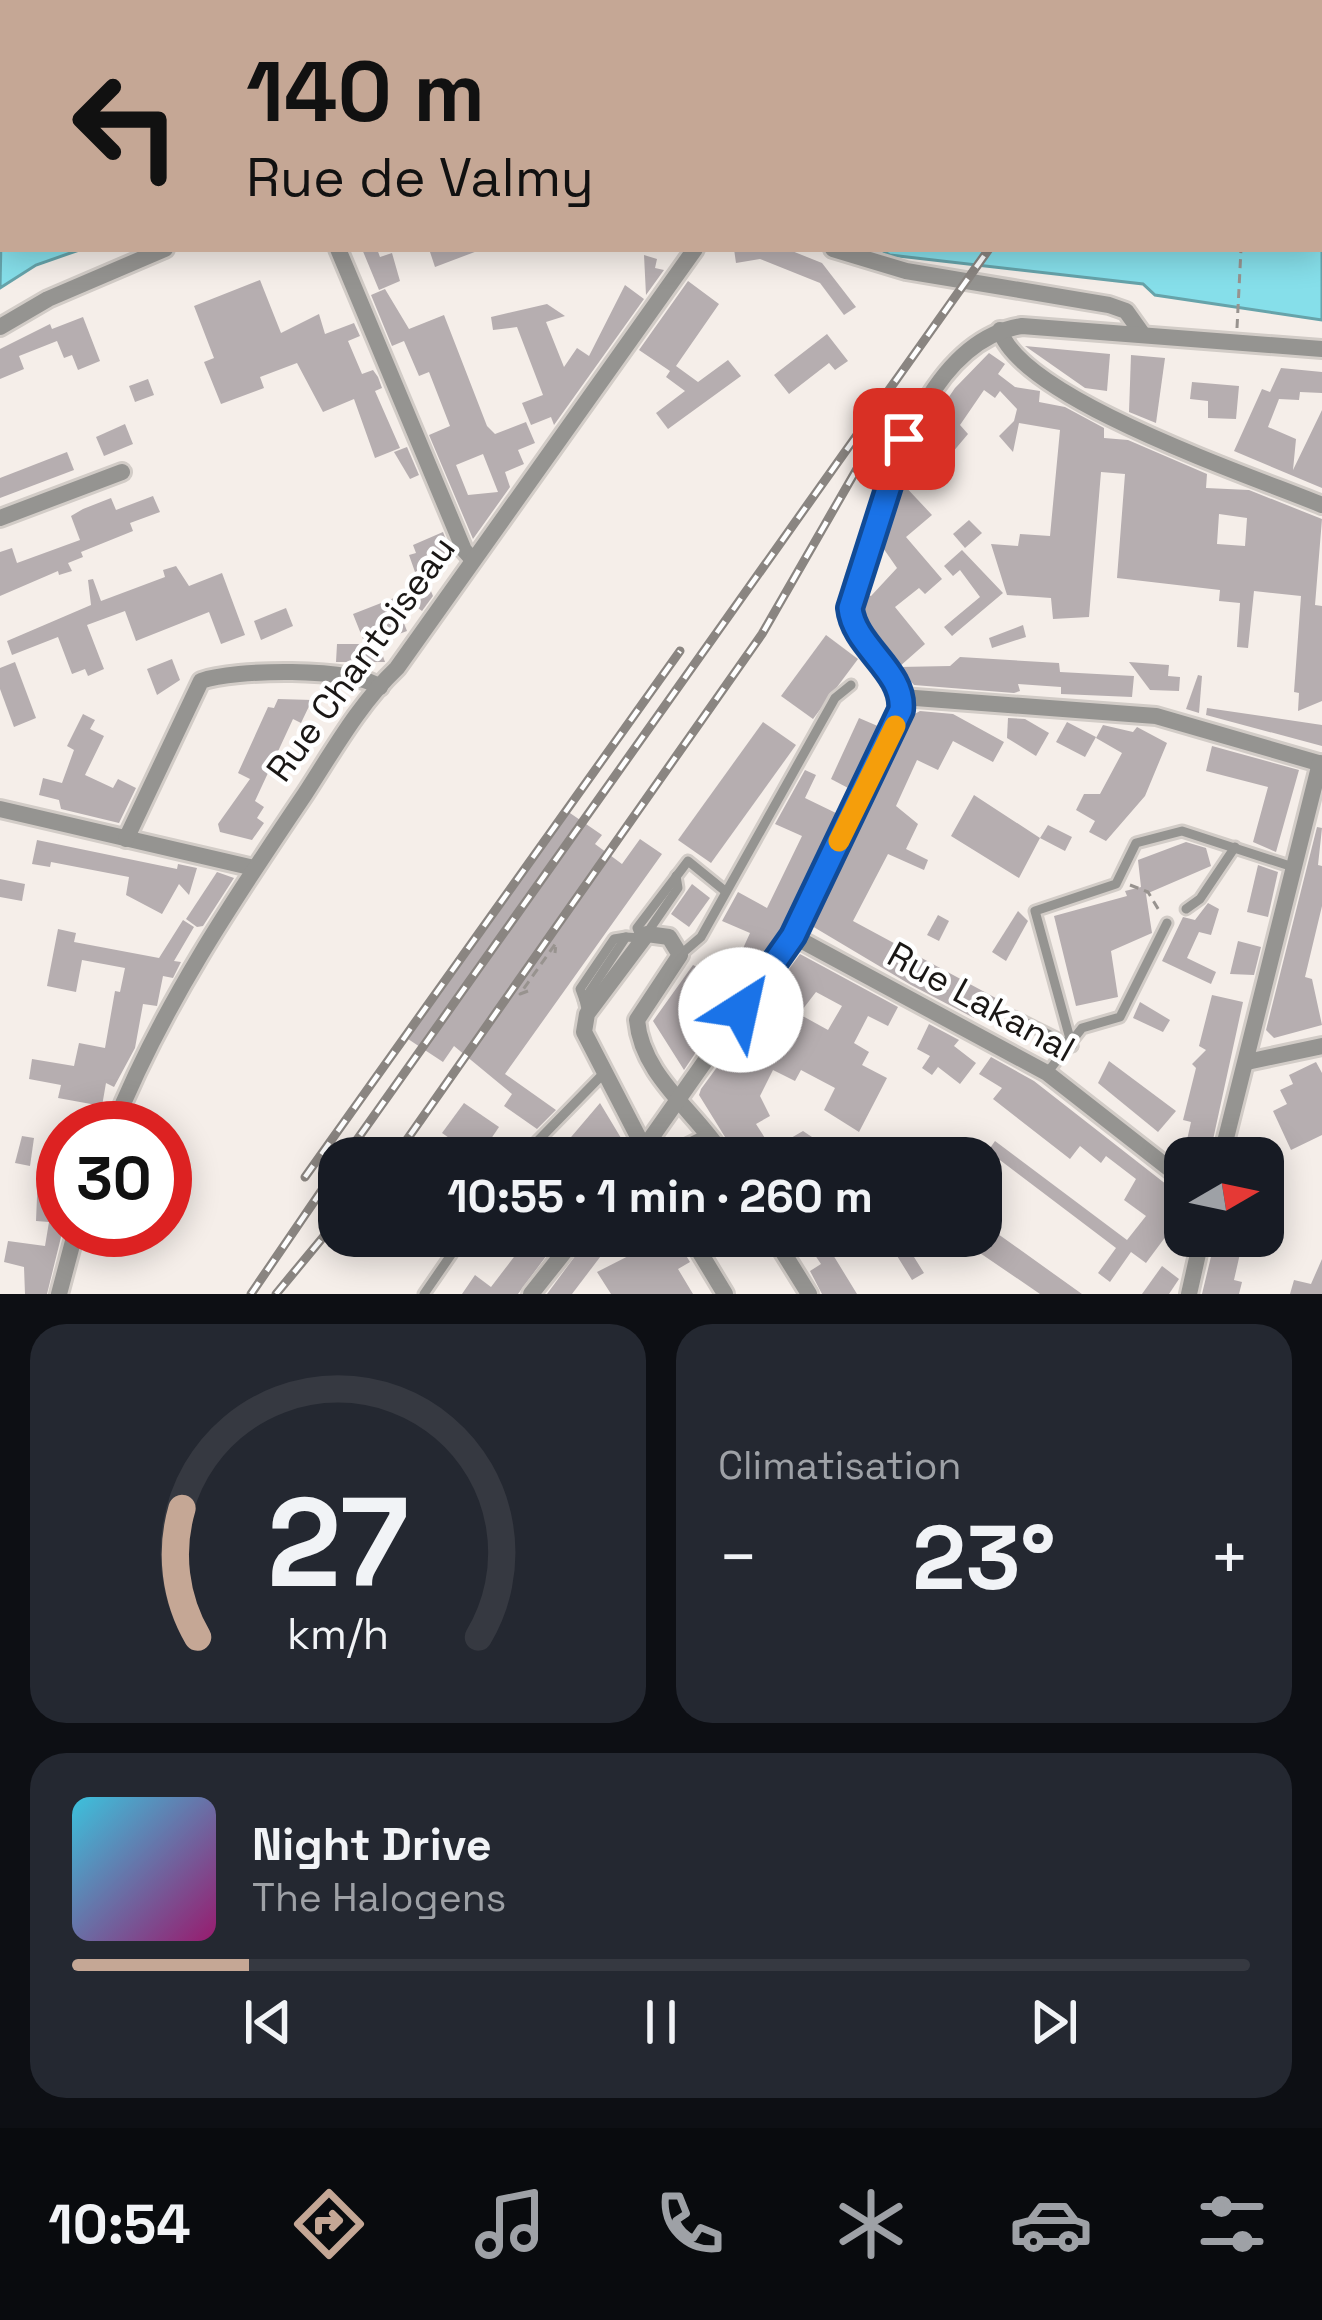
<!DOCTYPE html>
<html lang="fr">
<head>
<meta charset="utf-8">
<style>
	:root { --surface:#171b24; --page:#242831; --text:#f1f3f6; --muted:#9ea1a6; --line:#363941; --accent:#c5a795 }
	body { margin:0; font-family:"Space Grotesk",sans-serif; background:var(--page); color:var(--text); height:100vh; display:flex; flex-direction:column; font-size:45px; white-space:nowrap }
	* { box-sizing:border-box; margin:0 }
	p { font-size:39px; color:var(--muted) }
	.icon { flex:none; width:66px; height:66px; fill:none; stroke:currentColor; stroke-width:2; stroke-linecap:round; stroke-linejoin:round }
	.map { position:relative; height:1294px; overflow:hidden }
	.panel { display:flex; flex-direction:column; gap:30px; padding:30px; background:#0d0f14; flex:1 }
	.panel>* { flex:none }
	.hud { position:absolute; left:0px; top:0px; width:1323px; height:252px; box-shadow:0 6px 30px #0003; background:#c5a795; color:#111; overflow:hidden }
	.needle { width:78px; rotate:81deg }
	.buttons { position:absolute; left:1164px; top:1137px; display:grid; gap:24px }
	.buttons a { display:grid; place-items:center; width:120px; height:120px; border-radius:24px; background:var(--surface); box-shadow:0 6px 30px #0003; font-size:60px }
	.speed { position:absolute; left:36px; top:1101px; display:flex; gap:24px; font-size:60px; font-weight:700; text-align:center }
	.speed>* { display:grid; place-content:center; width:156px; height:156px; border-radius:50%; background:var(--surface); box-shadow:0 6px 30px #0003; line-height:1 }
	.speed .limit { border:18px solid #d22; background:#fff; color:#111 }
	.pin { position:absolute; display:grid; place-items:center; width:102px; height:102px; color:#fff; margin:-51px; border-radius:24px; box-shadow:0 6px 18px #0006 }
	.me { position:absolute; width:132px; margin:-66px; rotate:35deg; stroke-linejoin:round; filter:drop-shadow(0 0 9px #0008) }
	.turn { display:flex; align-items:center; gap:42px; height:252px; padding:0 48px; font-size:54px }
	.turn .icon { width:156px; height:156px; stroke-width:2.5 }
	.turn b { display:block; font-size:84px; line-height:102px }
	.big { font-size:90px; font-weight:700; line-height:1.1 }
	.panel .tile { flex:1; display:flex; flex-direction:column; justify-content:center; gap:18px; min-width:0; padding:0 42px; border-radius:36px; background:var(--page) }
	.panel .dial { align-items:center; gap:0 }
	.dial svg { height:312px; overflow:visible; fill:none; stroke:var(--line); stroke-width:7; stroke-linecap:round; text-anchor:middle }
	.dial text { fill:var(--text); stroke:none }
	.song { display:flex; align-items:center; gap:36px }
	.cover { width:144px; height:144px; border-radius:18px; background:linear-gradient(135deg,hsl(190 70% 55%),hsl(320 70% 35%)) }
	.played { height:12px; border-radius:6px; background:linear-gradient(90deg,var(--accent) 15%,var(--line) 15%) }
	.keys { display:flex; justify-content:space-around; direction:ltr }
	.heat { display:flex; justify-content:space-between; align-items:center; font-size:66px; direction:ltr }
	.panel .tiles { flex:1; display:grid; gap:30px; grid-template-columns:1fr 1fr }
	.tile:last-child { grid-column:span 2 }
	.trip { position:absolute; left:318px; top:1137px; width:684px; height:120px; border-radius:36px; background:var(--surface); box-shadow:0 6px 30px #0003; font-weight:700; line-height:120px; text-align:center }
	.tabs { display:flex; height:192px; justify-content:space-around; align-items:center; background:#090b0e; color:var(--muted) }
	.tabs .icon { width:84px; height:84px }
	.tabs .selected { color:var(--accent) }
	.tabs b { font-size:54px; color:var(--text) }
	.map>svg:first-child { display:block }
</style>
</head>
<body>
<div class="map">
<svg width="1322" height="1294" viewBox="0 0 1322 1294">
	<rect width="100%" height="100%" fill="#f5eee9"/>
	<g fill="#86dfea" stroke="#66a3aa" stroke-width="3">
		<path d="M3,146V249H82L36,265L0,288Z"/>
		<path d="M1322,159V320L1155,295L1143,284L890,255L879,249H1320Z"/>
	</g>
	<g fill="#b6aeb0" fill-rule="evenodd">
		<path d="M362,249H377L380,257L392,253L400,281L379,290Z"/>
		<path d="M429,249H480V250L435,267Z"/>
		<path d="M734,249H787L822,263L856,307L844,315L820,283L760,259L736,263Z"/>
		<path d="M644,255L657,259L655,268L664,270L646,295Z"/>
		<path d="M260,280L281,333L319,314L325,334L354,323L360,336L348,341L362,374L373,370L378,377L382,388L375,391L400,448L375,458L354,399L323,412L297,363L260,377L264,388L221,404L204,362L214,358L194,306Z"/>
		<path d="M688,281L719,304L676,366L698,382L728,360L741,376L668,429L656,413L685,391L666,377L670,371L639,350Z"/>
		<path d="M625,285L644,299L554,425L551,417L531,425L522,403L543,395L517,327L493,330L491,317L547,304L565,316L546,322L564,367L577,348L589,356Z"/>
		<path d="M385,289L409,329L444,315L487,426L495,434L526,422L535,443L518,450L524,464L505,472L510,487L473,539L429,435L450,426L429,372L419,376L404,341L392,346L371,295ZM483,454L498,492L468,495L456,465Z"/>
		<path d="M83,317L100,361L78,370L72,355L64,358L57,341L19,356L24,369L0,379V349L50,324L52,329Z"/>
		<path d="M827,334L848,361L835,370L829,363L789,394L774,375Z"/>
		<path d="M1025,346L1110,354L1107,391L1085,388Z"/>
		<path d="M989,353L1005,364L998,374L1015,387L1040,391L1039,402L1065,407L1104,428V438L1128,440L1207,474L1206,488L1249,490L1322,519L1315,605L1322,606V701L1298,711L1299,693L1294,692L1301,596L1254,591L1248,648L1237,647L1240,603L1219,601L1220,590L1117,578L1125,474L1101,472L1089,617L1053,619L1051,598L1007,595L991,544L1018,546L1020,534L1050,536L1060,430L1019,423L1013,452L999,436L1014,421L1017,409L1000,391L995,398L984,390L960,425L968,434L952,453L949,449L933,471L915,459L949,412L942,407L955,388ZM1219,514L1247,518L1245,546L1217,544Z"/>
		<path d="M1131,355L1165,358L1156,423L1129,412Z"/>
		<path d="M1281,368L1322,372V393L1300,392L1299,400L1279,399L1268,427L1296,439L1293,470L1322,410V488L1234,451L1262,389L1270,392Z"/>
		<path d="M148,379L154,395L135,402L129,386Z"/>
		<path d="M1192,382L1239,386L1236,419L1208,418V401L1190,399Z"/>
		<path d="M125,424L133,444L104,456L96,437Z"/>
		<path d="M407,447L419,475L410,479L394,452Z"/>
		<path d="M67,452L74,470L0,498V478Z"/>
		<path d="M902,483L932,515L906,537L942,579L925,594L919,588L895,607L925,644L899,667L868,628L863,610L865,594L871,596L897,568L881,545Z"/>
		<path d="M153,496L160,512L130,523L133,531L81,552L83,557L68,563L72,571L59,575L58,571L0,596V552L12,548L17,563L80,540L71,516L83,509L111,498L116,510Z"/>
		<path d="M969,520L982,533L965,548L953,534Z"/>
		<path d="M443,532L451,553L415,572L409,555L416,553L413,545Z"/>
		<path d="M962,550L1003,593L952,636L944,627L980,597L960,570L953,576L944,566Z"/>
		<path d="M176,566L189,586L222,573L245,635L221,644L209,612L136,641L125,611L87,625L104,669L88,676L85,669L72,674L58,637L12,655L7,641L91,605L88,580L93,579L101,601L165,577L163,570Z"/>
		<path d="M425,577L433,596L422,611L407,600Z"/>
		<path d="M394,598L407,631L378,642L385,662H336L337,644H365L353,614Z"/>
		<path d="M286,608L293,626L261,640L254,621Z"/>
		<path d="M1023,625L1026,637L992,648L989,638Z"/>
		<path d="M826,635L858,659L813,719L781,696Z"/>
		<path d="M960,657L1059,663L1060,672L1134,676L1132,697L1061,694V687L1018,684L1020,691L1014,693L914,685L899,667L950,666Z"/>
		<path d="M172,659L180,680L157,695L147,669Z"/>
		<path d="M15,662L36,718L14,727L0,689V668Z"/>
		<path d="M1129,662L1169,665L1168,676L1180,677L1179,691L1150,690Z"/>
		<path d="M1198,675L1202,676L1199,713L1186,709Z"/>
		<path d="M278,699L312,700L301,723L293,719L255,801L264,807L257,818L264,823L252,840L220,832L218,824L250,779L238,773L268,707L274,708Z"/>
		<path d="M1207,708L1322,725V746L1206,715Z"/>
		<path d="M920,711L953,714L1004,742L993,762L953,741L938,770L917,760L896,806L918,824L906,849L928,860L924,870L888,854L853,921L1005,1003L995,1021L978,1012L974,1018L911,985L812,926L911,716Z"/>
		<path d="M83,714L95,720L90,729L104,736L85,775L113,788L118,779L136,788L119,823L61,809L59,800L39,795L43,778L62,783L74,750L67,746Z"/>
		<path d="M859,718L880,727L850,789L831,779Z"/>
		<path d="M1008,718L1025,719L1049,733L1036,756L1007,738Z"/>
		<path d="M763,722L796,745L711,863L678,840Z"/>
		<path d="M1067,722L1096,737L1085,757L1056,742Z"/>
		<path d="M1103,725L1133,732L1137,727L1167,743L1145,796L1106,841L1089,832L1095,821L1076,810L1084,794H1100L1122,753L1096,738Z"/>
		<path d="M1212,746L1299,770L1276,852L1253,842L1268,787L1206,771Z"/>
		<path d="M805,770L816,775L805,798L838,814L780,932L749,977L735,966L750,933L722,921L738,892L767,908L802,836L775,824Z"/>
		<path d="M974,795L1040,838L1048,825L1072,837L1065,851L1040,838L1019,878L951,836Z"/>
		<path d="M567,811L602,835L595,844L622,864L640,839L662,854L505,1074L556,1110L537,1129L504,1106L512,1094L454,1046L443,1062L408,1039Z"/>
		<path d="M1317,827L1322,828L1318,865L1322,866V906L1305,977L1312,979L1322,1025L1274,1038L1266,1030Z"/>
		<path d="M37,840L177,869L178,864L197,868L189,895L179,884L162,914L126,895L129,877L51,862L50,867L32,864Z"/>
		<path d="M1186,842L1206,848L1211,866L1146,894L1152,933L1111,951L1118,997L1076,1006L1054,916L1127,896L1125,891L1141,887L1138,860Z"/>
		<path d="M1258,865L1278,872L1268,917L1247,912Z"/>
		<path d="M217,872L234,878L203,926L197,927L186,919Z"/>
		<path d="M0,879L25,884L22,901L0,897Z"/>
		<path d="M692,884L710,898L689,927L671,914Z"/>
		<path d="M1208,903L1219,909L1211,935L1199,932L1187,958L1216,972L1211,984L1162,961L1183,917L1195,920Z"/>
		<path d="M1018,911L1028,921L1006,961L992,952Z"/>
		<path d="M938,915L949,921L939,941L927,935Z"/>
		<path d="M183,920L194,927L174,961L181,962L173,978L163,976L157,1006L143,1004L135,1048L114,1087L106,1083L102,1106L58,1098L61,1085L29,1079L32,1059L74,1066L79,1043L105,1048L115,991L120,992L125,968L82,960L76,992L47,986L58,929L76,933L74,942L159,958Z"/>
		<path d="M1238,941L1261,947L1254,975L1230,974Z"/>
		<path d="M800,954L898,1007L888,1026L868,1016L854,1043L869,1052L862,1065L887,1078L859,1132L824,1110L835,1088L801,1070L795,1081L773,1070L760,1096L770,1116L756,1124L772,1149L803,1131L821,1143L814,1158L797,1149L782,1158H738L699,1095L701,1089ZM816,992L842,1006L828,1030L799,1014Z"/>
		<path d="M693,965L708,973L689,1001L710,1031L684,1070L653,1021Z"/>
		<path d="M1212,995L1243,1002L1209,1158H1183L1191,1122L1183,1120L1196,1068L1192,1064L1206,1050L1199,1046Z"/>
		<path d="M1140,1002L1170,1020L1163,1032L1133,1018Z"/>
		<path d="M929,1024L959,1040L954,1046L976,1063L960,1084L938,1067L932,1075L922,1068L930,1056L917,1049Z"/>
		<path d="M991,1057L1034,1081L1185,1199V1221L1180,1228L1175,1224L1146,1263L1131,1252L1110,1282L1098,1273L1116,1248L988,1151L995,1141L1127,1240L1146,1216L1124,1200L1136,1179L1106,1156L1101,1163L1080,1146L1070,1159L993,1099L1002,1088L979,1074Z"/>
		<path d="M1109,1061L1176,1111L1158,1132L1098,1083Z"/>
		<path d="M1316,1062L1322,1073V1135L1291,1150L1273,1111L1287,1104L1280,1090L1293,1084L1289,1075Z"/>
		<path d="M464,1103L499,1127L478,1158L442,1133Z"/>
		<path d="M600,1103L624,1143L622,1158H540L559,1137L566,1143Z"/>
		<path d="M22,1136L34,1138L30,1166L15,1163Z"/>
		<path d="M38,1172L63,1175V1229L47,1294H25L24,1267L4,1262L8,1241L45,1246L49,1222L36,1221Z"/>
		<path d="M981,1224L998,1234L1082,1294H1040L955,1236H981Z"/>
		<path d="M530,1236H561L518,1294H462L475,1275L491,1287Z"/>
		<path d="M590,1236H616L572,1294H547Z"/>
		<path d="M651,1236H674L690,1262L678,1269L693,1294H611L597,1272L646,1247L643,1242Z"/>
		<path d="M802,1236H842L827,1245L857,1294H822L810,1271L821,1264Z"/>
		<path d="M1216,1236H1244L1234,1280L1242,1282L1239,1294H1202Z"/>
		<path d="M909,1242L923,1251L914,1257L924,1273L912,1280L894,1251Z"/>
		<path d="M1322,1259V1294H1290L1294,1280L1311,1284Z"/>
		<path d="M1162,1266L1179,1279L1169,1294H1142Z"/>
	</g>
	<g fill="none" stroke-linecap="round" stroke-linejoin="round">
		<defs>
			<g id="lane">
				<path d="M1186,909L1200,899L1235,847"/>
				<path d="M647,933L678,888L676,876"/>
				<path d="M680,955L701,937L835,698L851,685"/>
				<path d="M584,1000L580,989L614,939L626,937"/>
				<path d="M587,1013L584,1000L626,937L641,938L637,928L688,861L725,891"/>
				<path d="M1014,1017L1072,1046"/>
				<path d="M1072,1046L1035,911L1116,884L1136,843L1182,831L1290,866"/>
				<path d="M1047,1073L1082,1028L1120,1017L1167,923"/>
				<path d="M521,1158L604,1073"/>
				<path d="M424,1294L464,1236"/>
			</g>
			<g id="street">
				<path d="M144,0L146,3"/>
				<path d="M346,0L348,3"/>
				<path d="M662,0L672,3"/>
				<path d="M410,3L424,0"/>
				<path d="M757,3L763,0"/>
				<path d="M1262,3V0"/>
				<path d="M1320,120H1322"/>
				<path d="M0,131L3,129"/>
				<path d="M338,249L464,550L473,560"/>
				<path d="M833,249L906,271L1109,305L1126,311L1141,332"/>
				<path d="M0,327L48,299L165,249"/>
				<path d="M1000,330C1021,399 1252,476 1322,505"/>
				<path d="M0,518L122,472"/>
				<path d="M902,697L1156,716L1322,764"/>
				<path d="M0,809L254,868"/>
				<path d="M126,839L201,681C235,669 350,667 380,687"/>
				<path d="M793,936L1047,1073L1185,1181"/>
				<path d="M1247,1062L1322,1046"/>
				<path d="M113,1128C160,1009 234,899 305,794C333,751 359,704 397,668L695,249"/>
				<path d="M647,1154L584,1032L587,1014L647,934L669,937L680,955L637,1020C642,1077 697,1112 725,1158"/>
				<path d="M637,1158L793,936L896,723L902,697C891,667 851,645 850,611C849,585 864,556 872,531C896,459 935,339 1022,326L1322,349"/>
				<path d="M666,1158L708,1137"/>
				<path d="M1221,1158L1320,763"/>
				<path d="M690,1236L725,1294"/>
				<path d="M773,1236L809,1294"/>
				<path d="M59,1294L76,1230"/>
				<path d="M531,1294L577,1236"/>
				<path d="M1189,1294L1202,1236"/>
			</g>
		</defs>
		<use href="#lane" stroke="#d2ccc7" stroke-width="15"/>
		<use href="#street" stroke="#d2ccc7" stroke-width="22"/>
		<g stroke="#98938f" stroke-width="3" stroke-dasharray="9 6" stroke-linecap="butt">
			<path d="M1237,328L1241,249"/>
			<path d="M1130,885L1148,892L1160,912"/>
			<path d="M528,991L520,994L556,943L555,953"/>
		</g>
		<use href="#lane" stroke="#959491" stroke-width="9"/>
		<use href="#street" stroke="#959491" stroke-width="16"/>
		<defs>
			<g id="rail">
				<path d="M1175,3L1177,0"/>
				<path d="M344,1158L989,249"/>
				<path d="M394,1158L762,634L892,408"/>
				<path d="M305,1177L680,651"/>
				<path d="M251,1294L339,1165"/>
				<path d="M276,1294L339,1218"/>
			</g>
		</defs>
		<use href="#rail" stroke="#8a8581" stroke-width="9"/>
		<use href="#rail" stroke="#fff" stroke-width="4.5" stroke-dasharray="14" stroke-linecap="butt"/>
	</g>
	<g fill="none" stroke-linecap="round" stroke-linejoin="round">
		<defs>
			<path id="route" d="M741,1010L793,936L901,710C905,671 854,647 850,608L904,439"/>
		</defs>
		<use href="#route" stroke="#114b97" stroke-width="30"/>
		<use href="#route" stroke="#1a73e8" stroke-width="21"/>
		<path stroke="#f59e0b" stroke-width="21" d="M839,841L895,726"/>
	</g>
	<g text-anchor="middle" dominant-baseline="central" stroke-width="9" stroke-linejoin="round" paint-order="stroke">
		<g font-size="36" fill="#1a1715" stroke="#fff">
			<text transform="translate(361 659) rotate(-54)">Rue Chantoiseau</text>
			<text transform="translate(981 1002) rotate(29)">Rue Lakanal</text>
		</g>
	</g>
</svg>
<div class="buttons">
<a><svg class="needle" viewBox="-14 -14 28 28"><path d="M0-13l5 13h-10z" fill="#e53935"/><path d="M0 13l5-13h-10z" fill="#9ea1a6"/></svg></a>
</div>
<div class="speed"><div class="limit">30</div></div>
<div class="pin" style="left:904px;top:439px;background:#d93025"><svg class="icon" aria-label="arrive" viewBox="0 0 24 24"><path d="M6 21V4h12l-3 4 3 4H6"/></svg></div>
<svg class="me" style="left:741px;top:1010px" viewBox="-20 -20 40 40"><circle r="19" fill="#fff"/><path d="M0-13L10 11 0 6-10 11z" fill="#1a73e8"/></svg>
<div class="trip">10:55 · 1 min · 260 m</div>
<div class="hud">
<div class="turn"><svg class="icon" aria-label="left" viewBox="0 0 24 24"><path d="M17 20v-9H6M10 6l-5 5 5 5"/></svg><div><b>140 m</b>Rue de Valmy</div></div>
</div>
</div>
<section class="panel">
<div class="tiles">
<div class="tile dial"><svg viewBox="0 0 100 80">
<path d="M14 69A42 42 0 1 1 86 69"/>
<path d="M14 69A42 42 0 0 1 10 36" stroke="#c5a795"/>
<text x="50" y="56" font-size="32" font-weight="700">27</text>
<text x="50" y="72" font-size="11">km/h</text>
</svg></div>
<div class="tile"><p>Climatisation</p>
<div class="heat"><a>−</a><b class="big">23°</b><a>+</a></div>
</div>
<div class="tile">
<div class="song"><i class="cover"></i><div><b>Night Drive</b><p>The Halogens</p></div></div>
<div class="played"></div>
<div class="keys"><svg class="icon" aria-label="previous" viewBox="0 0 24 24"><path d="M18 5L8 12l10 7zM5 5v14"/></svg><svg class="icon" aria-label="pause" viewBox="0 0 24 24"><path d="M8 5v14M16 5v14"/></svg><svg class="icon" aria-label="next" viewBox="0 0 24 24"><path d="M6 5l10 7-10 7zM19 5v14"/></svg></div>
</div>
</div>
</section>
<nav class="tabs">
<b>10:54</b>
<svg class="icon selected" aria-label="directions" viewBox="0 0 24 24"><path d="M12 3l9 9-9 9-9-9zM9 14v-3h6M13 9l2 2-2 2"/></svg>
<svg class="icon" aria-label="music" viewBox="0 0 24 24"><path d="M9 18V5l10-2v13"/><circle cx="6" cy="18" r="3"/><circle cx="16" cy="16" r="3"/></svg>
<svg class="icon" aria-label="phone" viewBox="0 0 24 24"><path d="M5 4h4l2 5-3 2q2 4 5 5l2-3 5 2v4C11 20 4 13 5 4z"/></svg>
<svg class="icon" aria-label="climate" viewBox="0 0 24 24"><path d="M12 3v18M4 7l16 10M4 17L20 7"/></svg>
<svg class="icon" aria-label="car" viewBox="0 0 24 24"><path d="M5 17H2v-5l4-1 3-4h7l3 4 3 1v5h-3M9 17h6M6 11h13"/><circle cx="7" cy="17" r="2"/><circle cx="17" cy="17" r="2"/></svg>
<svg class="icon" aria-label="filters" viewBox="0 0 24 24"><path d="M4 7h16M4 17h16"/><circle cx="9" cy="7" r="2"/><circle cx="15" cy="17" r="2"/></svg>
</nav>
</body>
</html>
